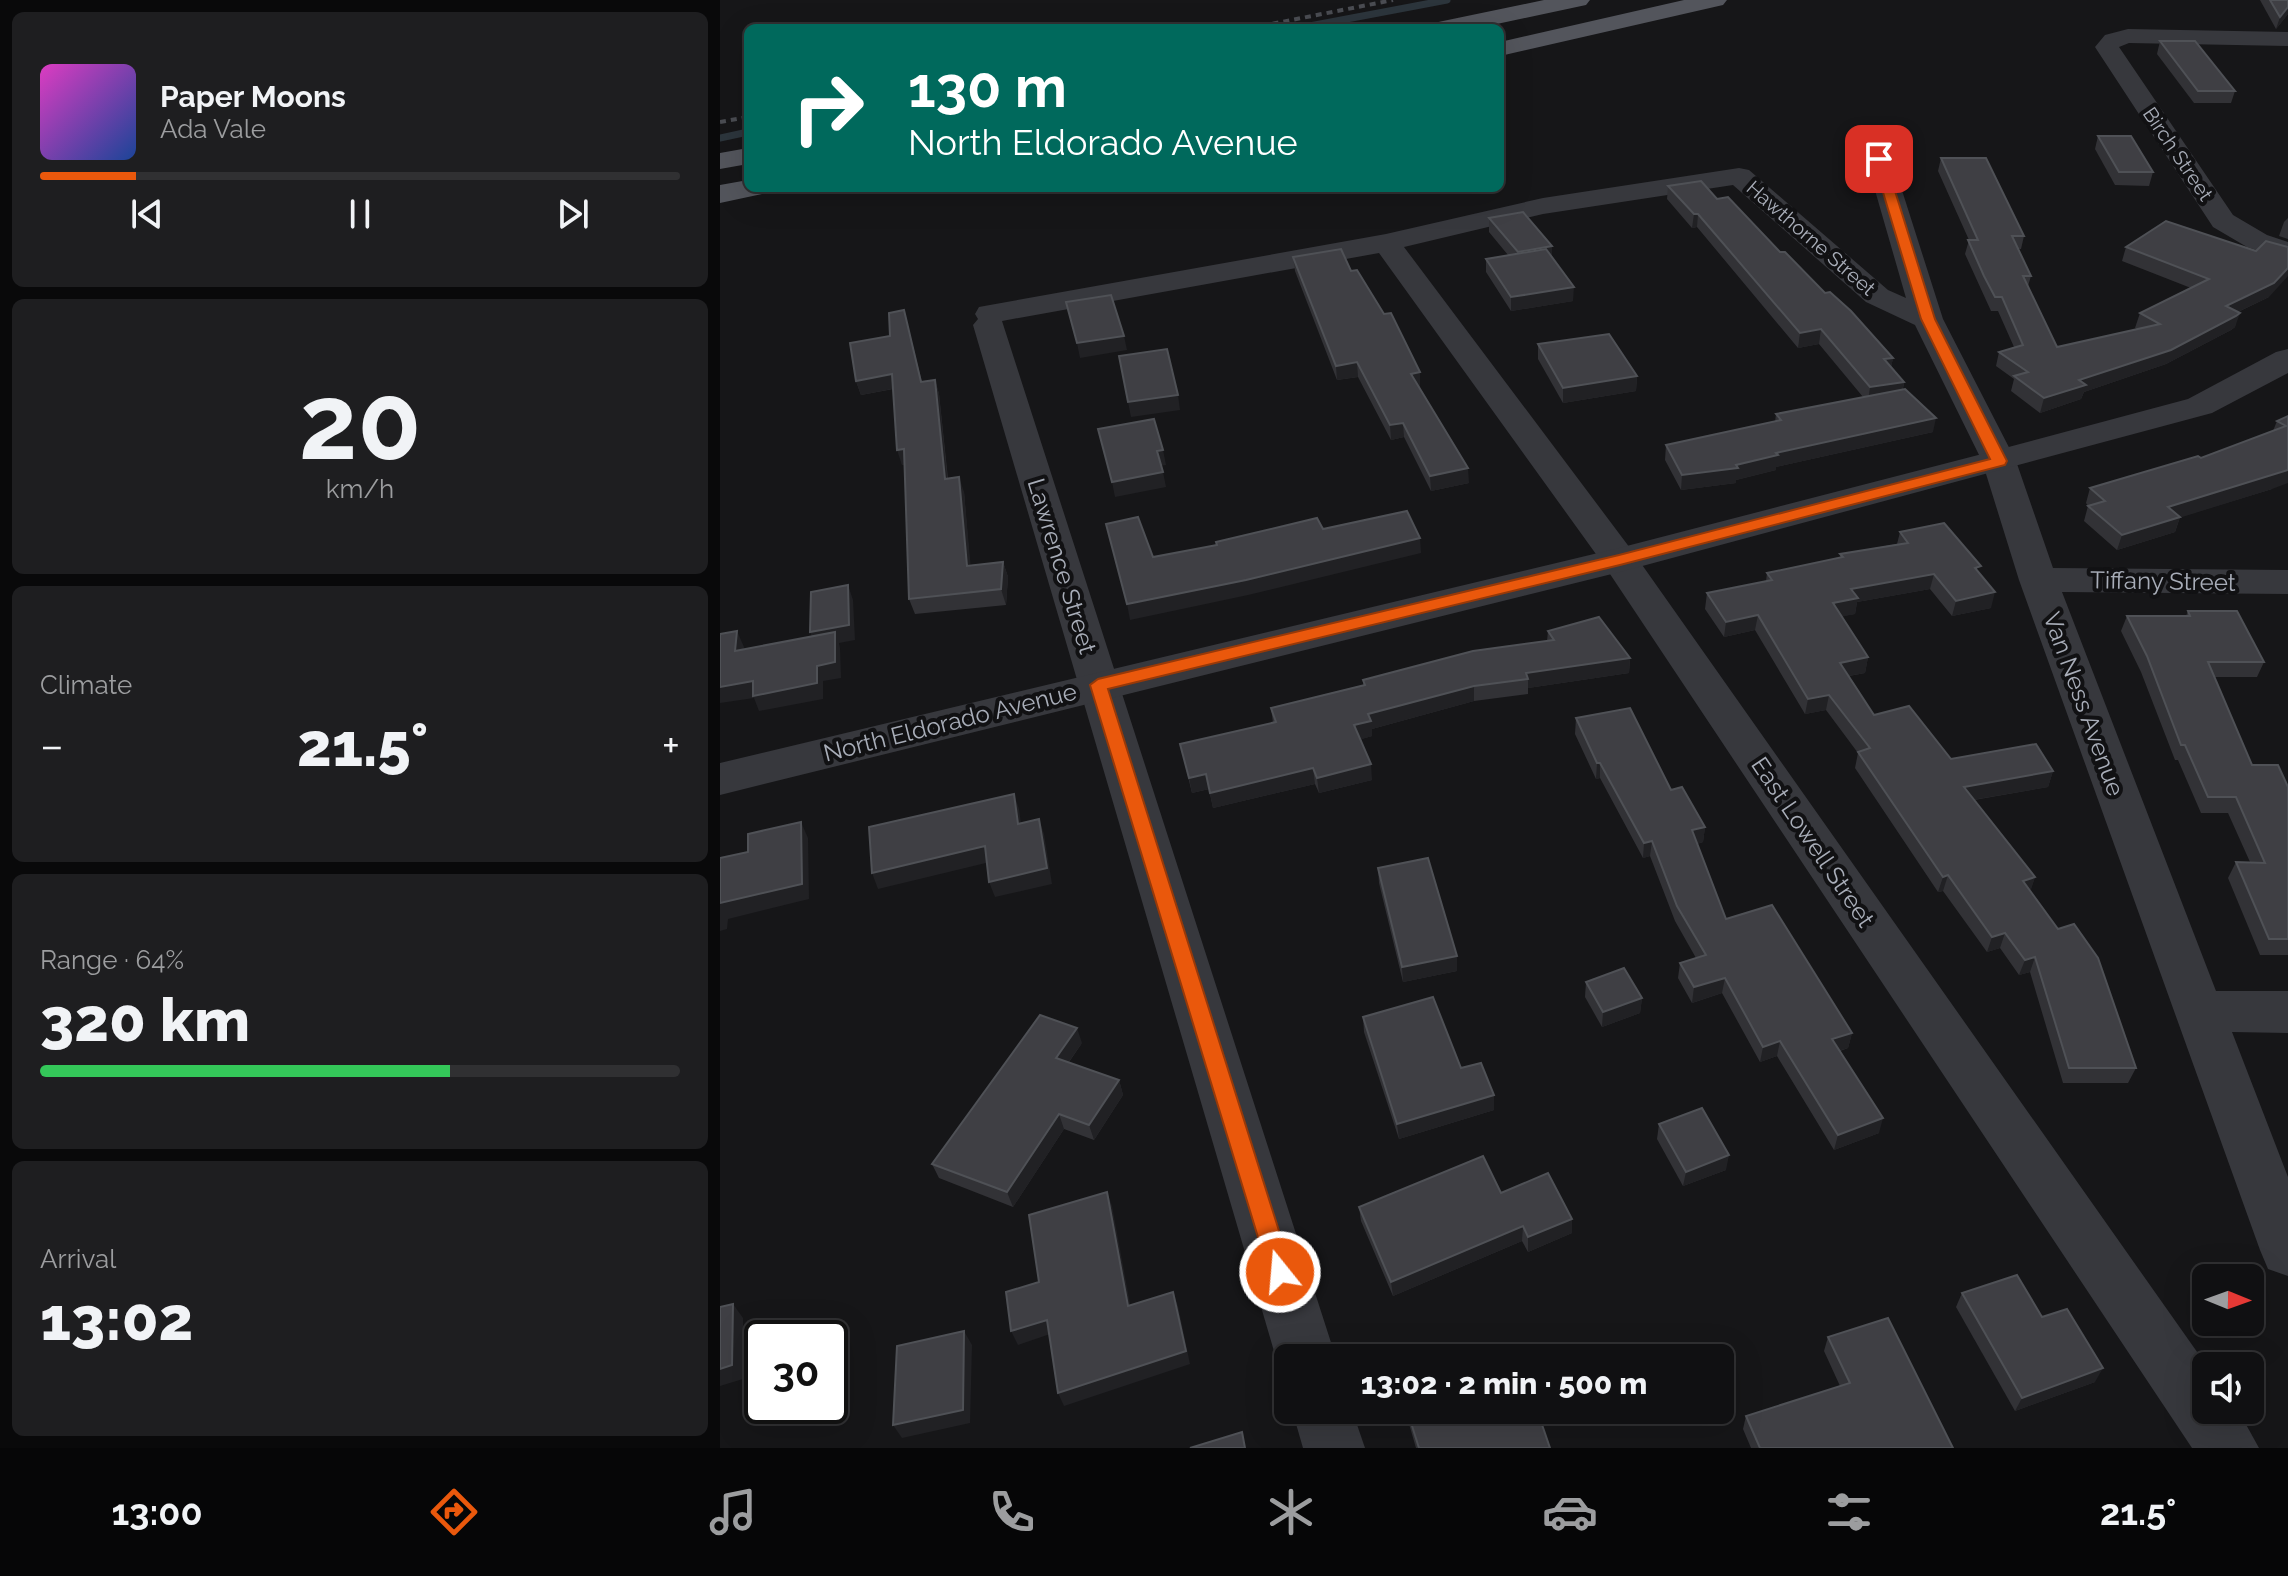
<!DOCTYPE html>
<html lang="en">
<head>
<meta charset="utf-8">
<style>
	:root { --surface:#101012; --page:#1e1e20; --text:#f1f3f6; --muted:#9c9d9f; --line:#303032; --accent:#ea580c }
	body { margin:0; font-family:Raleway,sans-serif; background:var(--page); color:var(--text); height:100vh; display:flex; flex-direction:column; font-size:30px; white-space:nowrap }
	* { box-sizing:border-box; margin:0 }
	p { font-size:26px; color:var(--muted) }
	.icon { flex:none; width:44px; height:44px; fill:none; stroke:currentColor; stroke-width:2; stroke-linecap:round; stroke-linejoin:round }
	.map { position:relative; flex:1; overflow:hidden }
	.sheet { display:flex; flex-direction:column; gap:12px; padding:12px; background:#09090a; width:720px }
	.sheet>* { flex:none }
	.top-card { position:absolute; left:24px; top:24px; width:760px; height:168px; border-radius:12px; box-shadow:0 8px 32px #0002,0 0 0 2px var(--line); background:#00695c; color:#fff; overflow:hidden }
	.needle { width:52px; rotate:91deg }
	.tools { position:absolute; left:1472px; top:1264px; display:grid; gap:16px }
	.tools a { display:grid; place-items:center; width:72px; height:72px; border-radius:12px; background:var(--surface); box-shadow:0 8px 32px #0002,0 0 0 2px var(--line); font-size:40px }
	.speed { position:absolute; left:24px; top:1320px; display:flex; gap:16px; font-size:40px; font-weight:700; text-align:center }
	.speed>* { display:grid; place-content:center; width:104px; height:104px; border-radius:50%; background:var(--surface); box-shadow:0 8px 32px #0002,0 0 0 2px var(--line); line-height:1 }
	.speed .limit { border:4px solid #111; border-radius:12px; background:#fff; color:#111 }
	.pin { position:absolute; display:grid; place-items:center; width:68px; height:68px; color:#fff; margin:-34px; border-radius:16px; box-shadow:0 4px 12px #0006 }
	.me { position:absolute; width:88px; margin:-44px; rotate:343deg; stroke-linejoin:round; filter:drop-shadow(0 0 6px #0008) }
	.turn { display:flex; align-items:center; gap:28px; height:168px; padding:0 32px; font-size:36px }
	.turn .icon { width:104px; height:104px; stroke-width:2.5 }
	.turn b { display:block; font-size:56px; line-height:68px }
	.big { font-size:60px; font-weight:800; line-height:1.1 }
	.sheet .card { flex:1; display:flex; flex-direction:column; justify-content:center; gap:12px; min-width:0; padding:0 28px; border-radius:12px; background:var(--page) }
	.sheet .dial { align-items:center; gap:0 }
	.dial b { font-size:104px; line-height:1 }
	.song { display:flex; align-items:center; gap:24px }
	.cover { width:96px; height:96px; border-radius:12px; background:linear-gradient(135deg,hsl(310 70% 55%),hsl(220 70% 35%)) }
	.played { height:8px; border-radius:4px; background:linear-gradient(90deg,var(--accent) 15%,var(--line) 15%) }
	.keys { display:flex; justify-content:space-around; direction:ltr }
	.heat { display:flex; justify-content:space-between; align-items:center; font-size:44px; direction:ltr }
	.charge { height:12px; border-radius:6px; background:linear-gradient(90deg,#34c759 64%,var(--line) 0) }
	.trip { position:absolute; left:554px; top:1344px; width:460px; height:80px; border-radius:12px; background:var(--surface); box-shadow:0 8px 32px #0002,0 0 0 2px var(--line); font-weight:800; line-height:80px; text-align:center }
	.menu { display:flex; height:128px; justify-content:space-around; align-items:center; background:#060607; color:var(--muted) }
	.menu .icon { width:56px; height:56px }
	.menu .on { color:var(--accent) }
	.menu b { font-size:36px; color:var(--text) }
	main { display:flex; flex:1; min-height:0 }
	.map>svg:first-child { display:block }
</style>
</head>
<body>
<main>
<section class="sheet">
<div class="card">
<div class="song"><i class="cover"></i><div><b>Paper Moons</b><p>Ada Vale</p></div></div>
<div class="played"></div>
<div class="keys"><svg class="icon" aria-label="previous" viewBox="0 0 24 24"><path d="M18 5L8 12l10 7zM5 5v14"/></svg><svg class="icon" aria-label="pause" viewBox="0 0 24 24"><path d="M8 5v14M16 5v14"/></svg><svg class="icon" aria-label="next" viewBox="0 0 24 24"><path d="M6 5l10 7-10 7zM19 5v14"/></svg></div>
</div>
<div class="card dial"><b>20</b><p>km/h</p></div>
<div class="card"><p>Climate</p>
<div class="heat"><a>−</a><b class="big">21.5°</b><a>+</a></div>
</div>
<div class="card"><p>Range · 64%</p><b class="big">320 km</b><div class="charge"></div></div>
<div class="card"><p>Arrival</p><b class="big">13:02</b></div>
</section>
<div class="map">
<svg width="1568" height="1448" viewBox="0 0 1568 1448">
	<rect width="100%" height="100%" fill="#161618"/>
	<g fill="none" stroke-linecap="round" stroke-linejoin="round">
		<g stroke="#2c353c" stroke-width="7">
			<path d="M579,28L727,0"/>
			<path d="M0,138L28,132"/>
		</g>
		<g fill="#37383d" fill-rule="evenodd">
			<path d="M1408,29L1568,32V46L1409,43L1399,47L1513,215L1547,235L1568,242V260L1527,247L1493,227L1375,47L1385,35Z"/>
			<path d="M1159,151L1168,153L1172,159L1223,319L1296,461L1333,568L1568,570V594L1342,592L1496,991H1568V1033L1512,1032L1568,1177V1276L1548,1269L1540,1250L1299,580L1262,461L1195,325L1146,302L1013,185L823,214L684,247L913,552L1487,1366L1486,1410H1518L1539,1448H1472L886,568L659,253L282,321L616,1358H568V1380L565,1379L556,1358L253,325L258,319L255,314L259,307L270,305L666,234L823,198L1019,168L1029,170L1168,290L1186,298L1146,159L1150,153Z"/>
			<path d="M572,1410H632L645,1448H583Z"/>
		</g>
		<path fill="#37383d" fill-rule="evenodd" d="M1568,349V373L1492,413L900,572L0,795V763L899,548L1266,453L1468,399L1556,352Z"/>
		<g fill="#53555c" fill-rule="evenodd">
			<path d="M824,0H870L866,5L758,28H711L714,23L723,21Z"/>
			<path d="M964,0H1007L1003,5L780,56V42Z"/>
			<path d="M28,148V164L0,169V153Z"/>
			<path d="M28,180V188H46L42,194L0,203V185Z"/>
		</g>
		<g stroke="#4a4c52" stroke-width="4" stroke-dasharray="6 5" stroke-linecap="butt">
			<path d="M531,28L673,0"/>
			<path d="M0,122L28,117"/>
		</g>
	</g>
	<g fill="#323236">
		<path d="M1540,0H1568V14L1556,29Z"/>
		<path d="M1440,41L1515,91L1511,103H1474L1437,54Z"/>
		<path d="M1378,136L1433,172L1429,186L1395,185L1375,149Z"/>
		<path d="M1221,158L1304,236L1301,249H1298L1311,276L1308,286L1337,347L1418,329L1415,328L1420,313L1471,288L1402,261L1406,247L1549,297L1518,312L1515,327L1511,330L1446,364L1364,392L1361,399L1320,413L1291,391L1294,379L1276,366L1279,352L1294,347L1278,311H1271L1245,254L1249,240L1218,171Z"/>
		<path d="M948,186L997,199L1060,252L1105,293L1173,358L1171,367L1184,382L1183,389L1213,432L1056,467V470L1016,480V483L961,490L945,460L946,445L1055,422L1056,414L1143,397L1099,344L1078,348L977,227L972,228L947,199Z"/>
		<path d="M769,218L832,257L853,301L791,311L766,272V259L788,255L769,232Z"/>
		<path d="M1568,218V239L1559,236L1564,222Z"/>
		<path d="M573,257L631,271L700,372V387H699L749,483L711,491L684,437L671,440L638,377L617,380L575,271Z"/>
		<path d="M184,310L202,382L215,380L219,394L228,479L244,492L250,565L283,562L288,577L286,605L195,614L189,599L185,464L182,465L173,389L141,395L136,381L170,336Z"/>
		<path d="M818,344L917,376L916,391L843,403L818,359Z"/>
		<path d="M1568,416L1552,489L1460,517L1455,532L1397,550L1364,521L1368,506L1366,503L1370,488L1481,458L1553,431L1557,421Z"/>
		<path d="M1180,532L1259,573L1271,608L1232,616L1210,589L1137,602L1135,614L1122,616L1148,657L1145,673L1129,676L1154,715L1231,759L1333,771L1328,787L1254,800L1315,877L1310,891L1416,1068L1408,1083H1343L1310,972L1299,975L1280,948L1267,952L1223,891L1218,892L1135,768L1138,753L1106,710L1085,714L1035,630L1004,637L985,609L987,593L1046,581L1047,573L1120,558V554L1177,544Z"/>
		<path d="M1468,611L1544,662L1537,677H1494L1532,765L1568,787V955H1540L1508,878L1516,862H1530L1508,813H1481L1458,760H1455L1421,672L1401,631L1407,616H1466Z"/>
		<path d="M828,631L910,658L909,673L808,688V694L754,701L652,729V736L641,739L652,780L599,793L595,784L493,808L489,789L472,793L460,744L553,723L551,708L643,685V680L827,641Z"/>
		<path d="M856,718L951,790L985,827L983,842L977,844L1006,919L1132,1033L1128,1048L1120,1051L1159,1133L1114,1150L1057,1056L1040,1062L1002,993L972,1003L958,978L960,963L976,958L955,921L930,856L923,858L880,778L876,779L855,734Z"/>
		<path d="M658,868L737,956V971L683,982L659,883Z"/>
		<path d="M866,982L922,998L920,1013L882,1027L865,997Z"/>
		<path d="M643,1017L741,1068L774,1110L679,1139L644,1032Z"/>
		<path d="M362,1043L349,1062L399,1080L403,1095L374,1140L344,1129L293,1207L219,1178L212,1164Z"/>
		<path d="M939,1124L1006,1170L963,1186L937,1139Z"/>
		<path d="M639,1207L852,1219V1233L808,1252L802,1241L673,1296L641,1221Z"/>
		<path d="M1242,1293L1375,1382L1295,1411L1236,1307Z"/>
		<path d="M1108,1337L1233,1448H1031L1023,1429L1026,1416L1120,1386L1104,1351Z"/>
		<path d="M685,1410H821L817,1411L830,1448H696Z"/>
	</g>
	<g fill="#212124">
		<path d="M1568,7V14L1556,29L1560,17Z"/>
		<path d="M974,214H978L977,227L972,228Z"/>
		<path d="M832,246V260L798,252Z"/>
		<path d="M1568,268V276L1549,297L1501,320L1506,306Z"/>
		<path d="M854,287L853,301L791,311V297Z"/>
		<path d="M1520,313L1515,327L1511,330L1446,364L1364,392L1361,399L1320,413L1324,398L1359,380Z"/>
		<path d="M1101,329L1099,344L1078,348L1080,333Z"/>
		<path d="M404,336L407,350L360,358L357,343Z"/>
		<path d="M1173,358L1170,372L1164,359Z"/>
		<path d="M637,362L638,377L617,380L616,366Z"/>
		<path d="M700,372V387L692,388L691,374Z"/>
		<path d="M172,374L177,388L141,395L136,381Z"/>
		<path d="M917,376L916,391L843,403V388Z"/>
		<path d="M215,380L219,394L229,494L225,479Z"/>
		<path d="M1184,382L1181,396L1148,402L1150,387Z"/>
		<path d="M458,395L460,410L411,417L408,402Z"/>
		<path d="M1216,418L1213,432L1056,467V470L1016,480V483L961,490L962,475L1016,465L1056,453Z"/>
		<path d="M683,423L684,437L671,440L670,425Z"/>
		<path d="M184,449L189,464L182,465L177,450Z"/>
		<path d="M443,450L446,465L439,466L437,451Z"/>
		<path d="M748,468L749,483L711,491L710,476Z"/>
		<path d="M1568,470V483L1552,489L1443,523L1448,507Z"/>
		<path d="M443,472L446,487L395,497L392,482Z"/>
		<path d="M239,477L244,492L252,581L247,566Z"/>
		<path d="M1460,517L1455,532L1397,550L1402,535Z"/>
		<path d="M700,538L701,553L528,595L410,620L407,604Z"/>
		<path d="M283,562L288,577L286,605L281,589Z"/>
		<path d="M1214,574L1210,589L1137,602L1135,614L1111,619L1113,603L1131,589Z"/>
		<path d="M128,585L133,600L135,640L119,643L120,648L121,678L103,681V699L39,711L34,698L0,703V687L96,647L90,632Z"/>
		<path d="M1275,592L1271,608L1232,616L1236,601Z"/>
		<path d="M1038,615L1035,630L1004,637L1006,622Z"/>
		<path d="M17,631L24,647L22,667L15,651Z"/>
		<path d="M1148,657L1145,673L1117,678L1120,663Z"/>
		<path d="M910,658L909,673L808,688V679L806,673Z"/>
		<path d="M754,686V701L652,729V736L636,741L634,725L648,714Z"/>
		<path d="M1109,695L1106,710L1085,714L1088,699Z"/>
		<path d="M877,763H880V778L876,779Z"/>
		<path d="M651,764L652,780L599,793L597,778Z"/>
		<path d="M593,768L595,784L493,808L490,793Z"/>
		<path d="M1333,771L1328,787L1240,802L1244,787Z"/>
		<path d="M486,774L489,789L472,793L469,778Z"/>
		<path d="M294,794L299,809L303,839L298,824Z"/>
		<path d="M319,819L324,834L332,884L275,897L269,882Z"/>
		<path d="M81,822L88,838L89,899L8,919L7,929L0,931V903Z"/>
		<path d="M985,827L983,842L970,846L972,830Z"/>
		<path d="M932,841L930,856L923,858L924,843Z"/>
		<path d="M265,846L270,862L158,889L152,873Z"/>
		<path d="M1228,875L1223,891L1218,892L1223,877Z"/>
		<path d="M1315,877L1310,893L1303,881Z"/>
		<path d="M1285,933L1280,948L1267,952L1272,937Z"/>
		<path d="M737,956V971L683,982L682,967Z"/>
		<path d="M1315,957L1310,972L1299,975L1305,960Z"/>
		<path d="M1005,978L1002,993L972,1003L974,987Z"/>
		<path d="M922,998L920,1013L882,1027L883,1012Z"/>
		<path d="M357,1028L362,1043L341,1073L336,1058Z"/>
		<path d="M1132,1033L1128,1048L1108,1054L1112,1039Z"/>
		<path d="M1060,1041L1057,1056L1040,1062L1043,1047Z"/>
		<path d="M399,1080L403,1095L374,1140L369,1125Z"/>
		<path d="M774,1095V1110L679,1139L677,1124Z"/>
		<path d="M339,1114L344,1129L293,1207L287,1192Z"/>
		<path d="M1163,1118L1159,1133L1114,1150L1118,1135Z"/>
		<path d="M1009,1155L1006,1170L963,1186L966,1172Z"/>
		<path d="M387,1192L392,1206L413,1320L408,1306Z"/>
		<path d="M852,1219V1233L808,1252V1237Z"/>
		<path d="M803,1226L802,1241L673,1296L671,1282Z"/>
		<path d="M453,1292L458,1306L470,1364L344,1406L338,1393Z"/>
		<path d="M13,1304L23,1318V1379L0,1386V1369Z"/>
		<path d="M327,1320L333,1333L298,1345L291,1331Z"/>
		<path d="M244,1331L252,1345L250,1423L182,1438L173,1425Z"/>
		<path d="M1383,1368L1375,1382L1295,1411L1302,1398Z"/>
	</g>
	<g fill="#3f3f44" stroke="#4f5156" stroke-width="2">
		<path d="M1550,0H1568V7L1560,17Z"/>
		<path d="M1440,41H1475L1515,91H1478Z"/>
		<path d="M1378,136H1411L1433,172H1399Z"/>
		<path d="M1221,158H1266L1304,236H1292L1311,276H1303L1337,347L1440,324L1420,313L1489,279L1406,247L1446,221L1536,251L1546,241L1568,247V268L1554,283L1506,306L1520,313L1516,316L1451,350L1359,380L1366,385L1324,398L1294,376L1308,372L1279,352L1303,345L1282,297H1275L1264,276L1248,240H1258Z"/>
		<path d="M981,181L997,199L1008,197L1060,252H1065L1105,293L1110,292L1131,311L1173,358L1164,359L1184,382L1150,387L1101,329L1080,333L978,214H974L948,186Z"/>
		<path d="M803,212L832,246L798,252L769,218Z"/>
		<path d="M621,249L631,271L637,270L664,314L671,313L700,372L691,374L748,468L710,476L683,423L670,425L637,362L616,366L573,257Z"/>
		<path d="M826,249L854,287L791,297L766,259Z"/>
		<path d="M391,295L404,336L357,343L346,302Z"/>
		<path d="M184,310L201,382L215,380L225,479L239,477L247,566L283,562L281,589L189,599L184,449L177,450L172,374L136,381L130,343L170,336L169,313Z"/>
		<path d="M889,334L917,376L843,388L818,344Z"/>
		<path d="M447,349L458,395L408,402L399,356Z"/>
		<path d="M1185,389L1216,418L1056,453L1058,455L1016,465L1018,468L962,475L946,445L1061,420L1056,414Z"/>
		<path d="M1568,416V470L1448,507L1460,517L1402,535L1368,506L1385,501L1370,488L1478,456L1481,458L1566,426L1557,421Z"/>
		<path d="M434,419L443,450L437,451L443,472L392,482L378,429Z"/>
		<path d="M687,511L700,538L526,580L407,604L386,524L418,517L433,557L497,545L496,542L597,518L603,529Z"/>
		<path d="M1224,523L1261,566L1255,568L1275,592L1236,601L1214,574L1131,589L1138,598L1113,603L1148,657L1120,663L1154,715L1189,706L1231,759L1316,744L1333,771L1244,787L1315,877L1303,881L1338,929L1354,924L1378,958L1416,1068H1349L1315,957L1305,960L1285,933L1272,937L1228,875L1223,877L1138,752L1150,748L1109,695L1088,699L1038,615L1006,622L987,593L1052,580L1047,573L1123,557L1120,554L1188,543L1180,532Z"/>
		<path d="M128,585L129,625L90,632L91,592Z"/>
		<path d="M1468,611H1517L1544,662H1488L1532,765H1558L1568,787V939H1549L1516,862L1545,863L1516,797H1488L1465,745H1461L1427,656L1407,616H1470Z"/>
		<path d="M879,617L910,658L806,673L808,679L754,686L648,714L651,721L634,725L651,764L597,778L593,768L490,793L486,774L469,778L460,744L556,722L551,708L645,685L643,680L753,651L834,640L828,631Z"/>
		<path d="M17,631L15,651L115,632V662L97,666V683L33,696V681L0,687V634Z"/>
		<path d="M910,708L951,790L962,787L985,827L972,830L1006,919L1052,905L1132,1033L1112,1039L1163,1118L1118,1135L1060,1041L1043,1047L1005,978L974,987L960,963L986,955L957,906L932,841L924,843L880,763H877L856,718Z"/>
		<path d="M294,794L298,824L319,819L327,868L269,882L265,846L152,873L149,827Z"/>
		<path d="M81,822L82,884L0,903V858L28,852V834Z"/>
		<path d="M708,858L737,956L682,967L658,868Z"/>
		<path d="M904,968L922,998L883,1012L866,982Z"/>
		<path d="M713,997L741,1068L761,1063L774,1095L677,1124L643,1017Z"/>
		<path d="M320,1015L357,1028L336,1058L399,1080L369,1125L339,1114L287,1192L212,1164Z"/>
		<path d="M982,1108L1009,1155L966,1172L939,1124Z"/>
		<path d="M763,1156L781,1193L828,1173L852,1219L808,1237L803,1226L671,1282L639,1207Z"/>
		<path d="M387,1192L408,1306L453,1292L466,1351L338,1393L327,1320L291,1331L286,1292L319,1282L309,1215Z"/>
		<path d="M1297,1275L1322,1317L1347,1309L1383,1368L1302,1398L1242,1293Z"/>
		<path d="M13,1304L12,1365L0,1369V1307Z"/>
		<path d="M1168,1318L1233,1448H1040L1026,1416L1130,1383L1108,1337Z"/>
		<path d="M244,1331L243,1410L173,1425L177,1346Z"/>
		<path d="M810,1351L812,1358H790Z"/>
		<path d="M687,1410H817L830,1448H699Z"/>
		<path d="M522,1432L525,1448H470Z"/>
	</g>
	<path fill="#ea580c" stroke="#983908" stroke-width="2" d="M1159,155L1165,159L1215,319L1287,461L1285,465L900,565L388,689L572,1272L569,1280L560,1283L551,1280L370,685L378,679L899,555L1270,459L1201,319L1153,159Z"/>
	<g text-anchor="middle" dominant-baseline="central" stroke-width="8" stroke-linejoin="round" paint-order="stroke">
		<g font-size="20" fill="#a8adb8" stroke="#111113">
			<text transform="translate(1458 154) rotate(56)">Birch Street</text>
			<text transform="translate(1091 238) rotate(41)">Hawthorne Street</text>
		</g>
		<g font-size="24" fill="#a8adb8" stroke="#111113">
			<text transform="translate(342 566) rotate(73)">Lawrence Street</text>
			<text transform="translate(1443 581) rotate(1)">Tiffany Street</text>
			<text transform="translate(1364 704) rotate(70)">Van Ness Avenue</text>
			<text transform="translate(230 722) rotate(-14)">North Eldorado Avenue</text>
			<text transform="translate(1093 842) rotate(56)">East Lowell Street</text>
		</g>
	</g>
</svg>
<div class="tools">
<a><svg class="needle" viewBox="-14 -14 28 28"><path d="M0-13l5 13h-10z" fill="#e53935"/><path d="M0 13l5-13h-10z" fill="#9c9d9f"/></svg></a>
<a><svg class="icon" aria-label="sound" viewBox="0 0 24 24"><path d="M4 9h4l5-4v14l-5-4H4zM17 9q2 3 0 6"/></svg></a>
</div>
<div class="speed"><div class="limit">30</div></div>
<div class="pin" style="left:1159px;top:159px;background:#d93025"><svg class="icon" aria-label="arrive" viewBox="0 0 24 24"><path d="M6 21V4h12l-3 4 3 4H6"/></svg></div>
<svg class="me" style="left:560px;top:1272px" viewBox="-20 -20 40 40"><circle r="17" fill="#ea580c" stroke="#fff" stroke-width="3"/><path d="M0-11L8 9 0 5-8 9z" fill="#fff"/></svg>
<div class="trip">13:02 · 2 min · 500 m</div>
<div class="top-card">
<div class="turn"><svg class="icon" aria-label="right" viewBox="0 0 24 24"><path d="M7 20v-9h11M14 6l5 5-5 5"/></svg><div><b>130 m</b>North Eldorado Avenue</div></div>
</div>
</div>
</main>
<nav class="menu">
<b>13:00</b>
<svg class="icon on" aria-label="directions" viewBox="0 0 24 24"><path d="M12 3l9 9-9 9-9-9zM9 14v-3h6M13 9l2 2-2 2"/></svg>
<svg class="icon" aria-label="music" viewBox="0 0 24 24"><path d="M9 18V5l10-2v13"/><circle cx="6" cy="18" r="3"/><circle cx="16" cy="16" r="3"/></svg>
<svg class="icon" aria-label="phone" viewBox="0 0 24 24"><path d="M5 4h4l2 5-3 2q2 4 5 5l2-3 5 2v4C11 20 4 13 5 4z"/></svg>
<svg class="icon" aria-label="climate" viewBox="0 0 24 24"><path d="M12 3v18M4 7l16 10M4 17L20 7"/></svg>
<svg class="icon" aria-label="car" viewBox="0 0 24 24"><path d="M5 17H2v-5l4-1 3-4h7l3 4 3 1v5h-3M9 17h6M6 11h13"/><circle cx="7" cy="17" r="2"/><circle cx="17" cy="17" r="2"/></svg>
<svg class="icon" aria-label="filters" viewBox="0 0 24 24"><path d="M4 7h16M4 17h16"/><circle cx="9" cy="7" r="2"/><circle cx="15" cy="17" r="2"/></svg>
<b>21.5°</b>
</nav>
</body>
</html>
